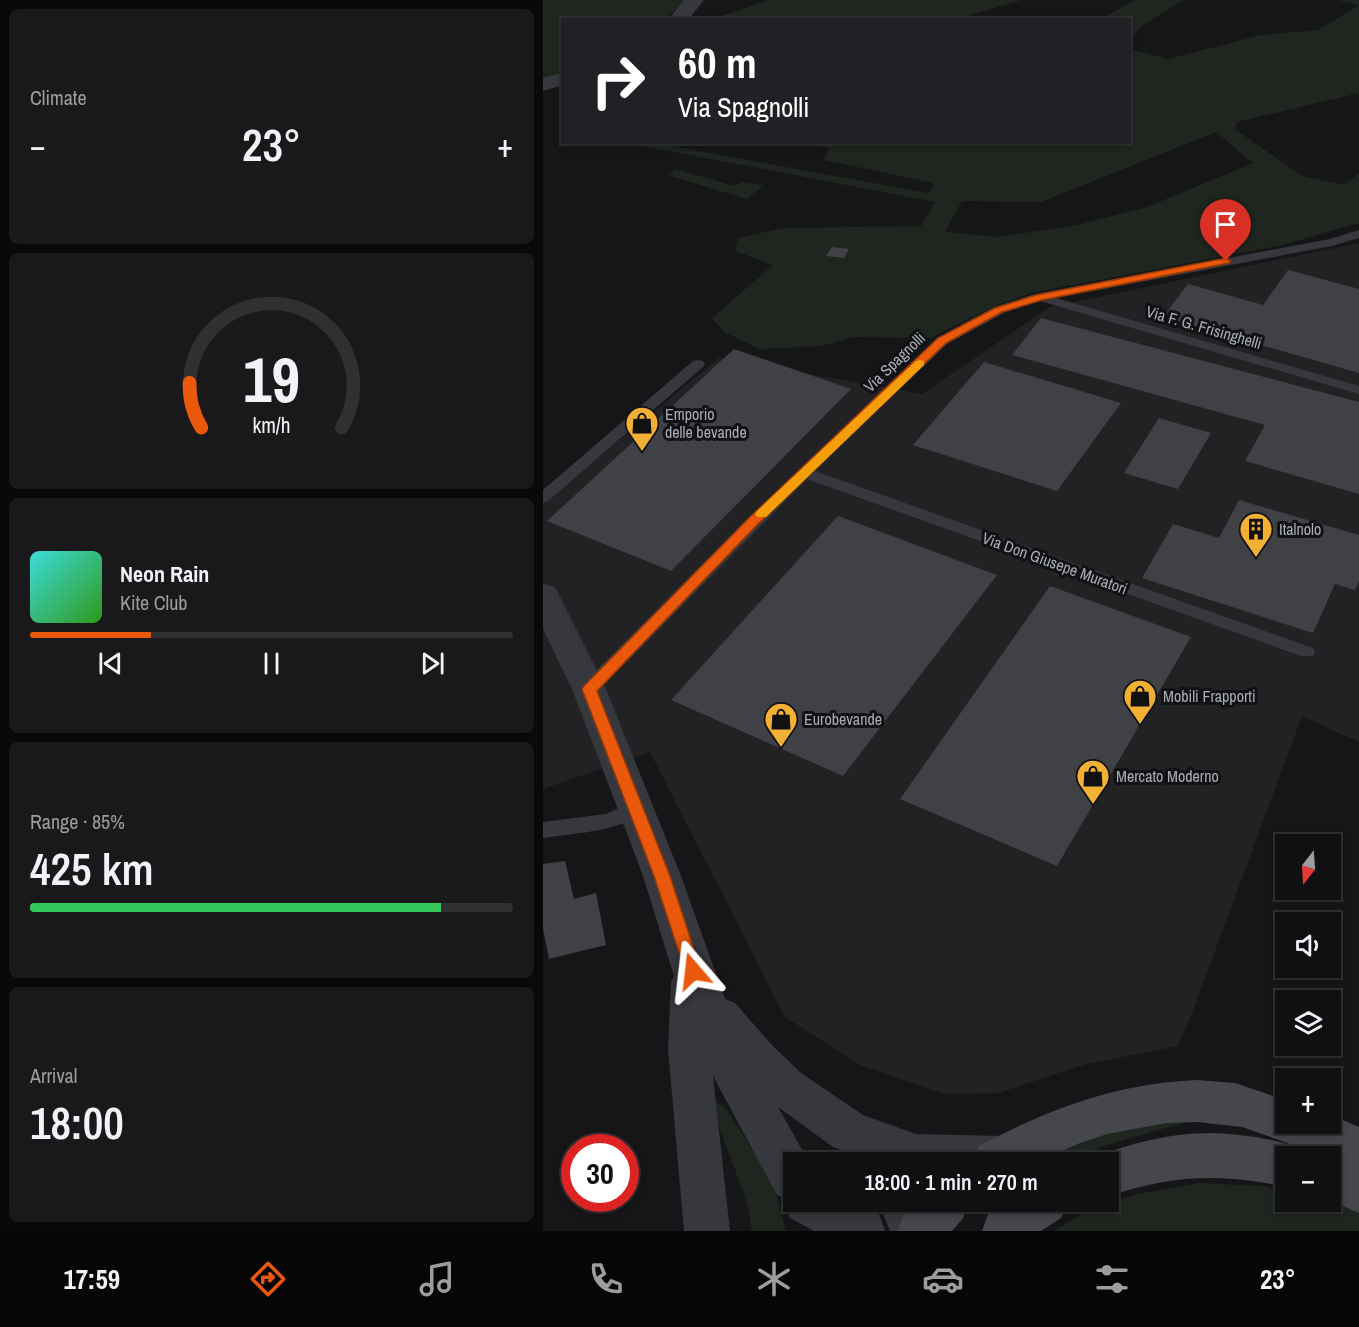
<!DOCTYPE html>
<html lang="en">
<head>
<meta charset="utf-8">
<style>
	:root { --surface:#101012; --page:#19191b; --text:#f1f3f6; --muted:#9c9d9f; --line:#303032; --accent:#ea580c }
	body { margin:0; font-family:"Archivo Narrow",sans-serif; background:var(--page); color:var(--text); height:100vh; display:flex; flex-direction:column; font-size:22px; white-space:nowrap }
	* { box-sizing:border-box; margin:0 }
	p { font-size:20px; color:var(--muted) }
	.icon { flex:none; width:33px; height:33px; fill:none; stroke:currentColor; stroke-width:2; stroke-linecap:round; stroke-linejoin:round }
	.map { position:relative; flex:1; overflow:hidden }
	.drawer { display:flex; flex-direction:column; gap:9px; padding:9px; background:#09090a; width:543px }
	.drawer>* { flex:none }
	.banner { position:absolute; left:18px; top:18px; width:570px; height:126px; border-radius:0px; box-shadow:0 3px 9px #0003,0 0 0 2px var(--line); background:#202124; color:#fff; overflow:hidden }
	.needle { width:39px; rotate:197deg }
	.fabs { position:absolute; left:732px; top:834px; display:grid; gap:12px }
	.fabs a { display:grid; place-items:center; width:66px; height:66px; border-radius:0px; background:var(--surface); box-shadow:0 3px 9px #0003,0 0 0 2px var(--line); font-size:30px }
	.speed { position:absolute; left:18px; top:1134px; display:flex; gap:12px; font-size:30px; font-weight:700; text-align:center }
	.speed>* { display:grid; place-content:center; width:78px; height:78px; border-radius:50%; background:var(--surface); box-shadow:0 3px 9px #0003,0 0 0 2px var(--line); line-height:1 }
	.speed .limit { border:9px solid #d22; background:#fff; color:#111 }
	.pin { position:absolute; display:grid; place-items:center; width:51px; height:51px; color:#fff; margin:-62px -26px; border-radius:50% 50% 50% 0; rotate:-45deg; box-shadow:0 0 6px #0007 }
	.pin .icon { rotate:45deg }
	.me { position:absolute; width:66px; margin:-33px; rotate:343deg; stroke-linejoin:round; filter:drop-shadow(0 0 4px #0008) }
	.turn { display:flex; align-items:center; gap:21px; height:126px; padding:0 18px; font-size:27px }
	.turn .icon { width:78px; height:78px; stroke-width:2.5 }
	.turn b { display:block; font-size:42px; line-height:51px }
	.big { font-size:45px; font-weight:600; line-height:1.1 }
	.drawer .widget { flex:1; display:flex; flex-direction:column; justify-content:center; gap:9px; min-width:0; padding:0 21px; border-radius:9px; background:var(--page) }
	.drawer .dial { align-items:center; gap:0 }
	.dial svg { height:156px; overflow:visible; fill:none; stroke:var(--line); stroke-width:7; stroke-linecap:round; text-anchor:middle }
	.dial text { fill:var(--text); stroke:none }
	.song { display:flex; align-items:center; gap:18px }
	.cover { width:72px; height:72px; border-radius:9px; background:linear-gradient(135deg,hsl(180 70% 55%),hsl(110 70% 35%)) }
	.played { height:6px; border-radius:3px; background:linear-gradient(90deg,var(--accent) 25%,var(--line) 25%) }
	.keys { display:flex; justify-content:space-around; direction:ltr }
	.heat { display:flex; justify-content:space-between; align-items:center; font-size:33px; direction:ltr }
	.charge { height:9px; border-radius:4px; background:linear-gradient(90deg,#34c759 85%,var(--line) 0) }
	.trip { position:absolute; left:240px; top:1152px; width:336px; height:60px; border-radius:0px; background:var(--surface); box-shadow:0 3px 9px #0003,0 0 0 2px var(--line); font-weight:600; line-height:60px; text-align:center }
	.tabs { display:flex; height:96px; justify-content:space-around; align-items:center; background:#060607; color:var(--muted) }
	.tabs .icon { width:42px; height:42px }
	.tabs .current { color:var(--accent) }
	.tabs b { font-size:27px; color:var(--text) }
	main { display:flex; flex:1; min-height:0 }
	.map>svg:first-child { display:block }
</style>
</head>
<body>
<main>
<section class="drawer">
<div class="widget"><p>Climate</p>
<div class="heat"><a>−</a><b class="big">23°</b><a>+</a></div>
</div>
<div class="widget dial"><svg viewBox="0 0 100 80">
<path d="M14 69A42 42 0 1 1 86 69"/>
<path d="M14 69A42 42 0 0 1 8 46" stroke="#ea580c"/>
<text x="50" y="56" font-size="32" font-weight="700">19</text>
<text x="50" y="72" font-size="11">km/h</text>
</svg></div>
<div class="widget">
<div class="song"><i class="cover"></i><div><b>Neon Rain</b><p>Kite Club</p></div></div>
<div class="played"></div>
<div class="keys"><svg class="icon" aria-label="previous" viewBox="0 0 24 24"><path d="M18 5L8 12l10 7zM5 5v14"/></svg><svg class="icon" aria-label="pause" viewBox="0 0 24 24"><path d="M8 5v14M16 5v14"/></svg><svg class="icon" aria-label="next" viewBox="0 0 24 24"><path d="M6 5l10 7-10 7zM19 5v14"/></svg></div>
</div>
<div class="widget"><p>Range · 85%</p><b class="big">425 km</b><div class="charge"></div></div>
<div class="widget"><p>Arrival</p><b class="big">18:00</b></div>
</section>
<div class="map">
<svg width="816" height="1231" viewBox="0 0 816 1231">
	<rect width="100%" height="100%" fill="#161618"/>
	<path fill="#222225" d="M816,243V742L759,716L649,1013L635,1046L543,1064L455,1093L401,1094L317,1065L242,1017L107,752L0,789V503L176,358L379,394L507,307Z"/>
	<g fill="#1e261f" fill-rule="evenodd">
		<path d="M0,0H142L123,19L20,20L19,71L0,79Z"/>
		<path d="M226,0H478L414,19H170Z"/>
		<path d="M592,0H640L596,28L587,41L586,20L558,19Z"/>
		<path d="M795,0H816V93L694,122L692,129L759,176L802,185L816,173V223L739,245L488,293L450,307L388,338L310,337L279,346L217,349L181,332L169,318L230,265L192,251L195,238L240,228L378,226L392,202L84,143H111L386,193L391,183L280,160L287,148L268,144L270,142H586L587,49L625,59L718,35L775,30L816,5ZM673,132L710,163L604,207L534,225L454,237L402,232L419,201L498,202Z"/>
		<path d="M133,169L191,186L199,182L220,185L204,199L124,175Z"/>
		<path d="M168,1099L183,1108L230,1183L243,1231H209C204,1187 178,1143 168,1099Z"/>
		<path d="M658,1118L563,1145L527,1162H498L499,1159L554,1131Z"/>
		<path d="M656,1183L720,1186L742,1191V1202C769,1202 791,1201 816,1212V1231H510L553,1207L595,1194Z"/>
	</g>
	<g fill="#404145">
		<path d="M289,247L306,249L301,258L283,256Z"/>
		<path d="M745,270L816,289V373L620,317L645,284L720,305Z"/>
		<path d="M498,318L816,402V494L702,461L722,425L469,355Z"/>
		<path d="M191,349L308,389L128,571L4,521Z"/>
		<path d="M441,362L578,403L514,491L370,445Z"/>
		<path d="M616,418L668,433L635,489L581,473Z"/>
		<path d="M696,500L816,535V581L812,590L792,584L770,633L599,578L630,524L676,538Z"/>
		<path d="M295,516L454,575L300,776L128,700Z"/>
		<path d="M507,586L648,637L514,866L357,799Z"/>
		<path d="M22,861L31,899L53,893L63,945L6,959L0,928V864Z"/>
	</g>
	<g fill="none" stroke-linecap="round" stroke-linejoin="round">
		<g fill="#37383d" fill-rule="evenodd">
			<path d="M816,230V238L789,246L513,298L816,386V394L497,301L461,313L404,344L272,471L770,648L772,652L770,656H758L264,479L52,694L46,695L40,694L37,689L40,684L205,518L394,338L451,307L492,294L787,239Z"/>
			<path d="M155,360L160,361L162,364L160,367L5,501L0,503V490L150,361Z"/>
			<path d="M93,800L100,802L102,807C90,831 25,834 0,838V822L63,814Z"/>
		</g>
		<g fill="#37383d" fill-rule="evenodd">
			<path d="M141,0H161L145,20H125Z"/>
			<path d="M20,72V85L0,91V78Z"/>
			<path d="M0,584L12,587L63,689L138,876L182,999L192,1003L229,1045L258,1073L320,1115L373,1134L459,1136L475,1142L482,1158L480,1162H331L290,1147L235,1107L266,1162H250V1202H310L336,1214L342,1231H271L247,1218L240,1202L242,1198L234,1195L170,1076L187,1231H141L125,1049L128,982L131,976L100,876L74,807L29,689L0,629Z"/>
			<path d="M335,1202H384L393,1231H347Z"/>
		</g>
		<g fill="#45474d" fill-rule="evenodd">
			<path d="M654,1080L692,1083L742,1100V1124H788V1115L816,1127V1213L788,1201V1156H781L699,1127L654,1122L624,1123L564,1134L537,1143L495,1162H429L436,1146C505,1109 575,1083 654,1080Z"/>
			<path d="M668,1133C699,1134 729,1138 758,1149L761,1156H742V1187C677,1173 629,1175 566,1196V1162H548L550,1158C588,1143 626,1133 668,1133Z"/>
			<path d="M373,1202H427L420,1218L409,1231H355L361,1214Z"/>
			<path d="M460,1202H525L518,1218L498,1231H439L445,1214Z"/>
		</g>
	</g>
	<path fill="#ea580c" stroke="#983908" stroke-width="1.5" d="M683,258L688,261L686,263L499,300L459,312L403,343L214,525L54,691L127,876L158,971L156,977L150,979L144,977L111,876L39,689L41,686L205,519L395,338L452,308L493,295Z"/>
	<path fill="#f59e0b" d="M377,360L381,361V365L223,517H214L212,514L214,511L373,361Z"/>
	<defs>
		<symbol id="shop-pin" viewBox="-11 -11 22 30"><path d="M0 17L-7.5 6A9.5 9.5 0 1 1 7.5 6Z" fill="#f2b134" stroke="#111113"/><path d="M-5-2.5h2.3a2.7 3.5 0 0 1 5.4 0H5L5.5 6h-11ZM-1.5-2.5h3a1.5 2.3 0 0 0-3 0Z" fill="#111"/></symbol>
		<symbol id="building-pin" viewBox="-11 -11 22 30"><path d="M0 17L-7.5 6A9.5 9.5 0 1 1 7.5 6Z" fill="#f2b134" stroke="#111113"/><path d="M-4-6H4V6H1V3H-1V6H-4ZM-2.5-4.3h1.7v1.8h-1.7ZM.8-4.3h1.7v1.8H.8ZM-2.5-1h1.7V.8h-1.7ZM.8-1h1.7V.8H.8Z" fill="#111"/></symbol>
	</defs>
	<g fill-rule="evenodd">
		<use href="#shop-pin" x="80" y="404" width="38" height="52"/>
		<use href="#building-pin" x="694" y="510" width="38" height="52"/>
		<use href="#shop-pin" x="578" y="677" width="38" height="52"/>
		<use href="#shop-pin" x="219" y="700" width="38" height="52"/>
		<use href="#shop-pin" x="531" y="757" width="38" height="52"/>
	</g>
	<g text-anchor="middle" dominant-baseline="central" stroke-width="6" stroke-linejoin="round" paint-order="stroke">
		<g font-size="16" fill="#a8adb8" stroke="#111113">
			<text transform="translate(661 327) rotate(16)">Via F. G. Frisinghelli</text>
			<text transform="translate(351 362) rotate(-44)">Via Spagnolli</text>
			<text transform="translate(512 563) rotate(20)">Via Don Giusepe Muratori</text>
		</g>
		<g font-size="16" fill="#a8adb8" stroke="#111113" text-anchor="start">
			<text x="122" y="414">Emporio<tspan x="122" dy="18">delle bevande</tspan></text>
			<text x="736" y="529">Italnolo</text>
			<text x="620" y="696">Mobili Frapporti</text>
			<text x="261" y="719">Eurobevande</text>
			<text x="573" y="776">Mercato Moderno</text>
		</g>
	</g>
</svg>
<div class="fabs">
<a><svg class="needle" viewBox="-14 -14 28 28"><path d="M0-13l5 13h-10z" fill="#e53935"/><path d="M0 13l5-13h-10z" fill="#9c9d9f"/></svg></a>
<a><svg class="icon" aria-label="sound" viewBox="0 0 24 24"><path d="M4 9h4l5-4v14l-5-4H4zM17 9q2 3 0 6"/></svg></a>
<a><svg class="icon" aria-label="layers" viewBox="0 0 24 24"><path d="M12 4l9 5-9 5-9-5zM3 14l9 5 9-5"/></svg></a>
<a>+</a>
<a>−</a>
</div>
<div class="speed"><div class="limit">30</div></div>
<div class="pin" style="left:683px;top:261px;background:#d93025"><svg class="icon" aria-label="arrive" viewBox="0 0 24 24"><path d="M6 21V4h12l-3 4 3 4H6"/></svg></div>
<svg class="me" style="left:150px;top:971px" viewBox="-20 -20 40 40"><path d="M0-17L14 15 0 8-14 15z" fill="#ea580c" stroke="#fff" stroke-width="4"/></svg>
<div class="trip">18:00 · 1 min · 270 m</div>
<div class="banner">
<div class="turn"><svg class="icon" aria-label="right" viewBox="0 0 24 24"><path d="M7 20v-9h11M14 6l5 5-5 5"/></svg><div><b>60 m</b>Via Spagnolli</div></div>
</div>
</div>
</main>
<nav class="tabs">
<b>17:59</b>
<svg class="icon current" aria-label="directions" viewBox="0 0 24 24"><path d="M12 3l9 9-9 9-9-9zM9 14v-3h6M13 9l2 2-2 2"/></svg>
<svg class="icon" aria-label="music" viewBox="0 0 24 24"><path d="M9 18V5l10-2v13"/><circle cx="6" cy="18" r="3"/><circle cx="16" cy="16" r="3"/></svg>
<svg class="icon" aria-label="phone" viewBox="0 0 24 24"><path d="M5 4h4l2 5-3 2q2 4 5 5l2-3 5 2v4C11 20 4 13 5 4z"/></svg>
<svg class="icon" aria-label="climate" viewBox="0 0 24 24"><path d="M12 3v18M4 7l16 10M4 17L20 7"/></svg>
<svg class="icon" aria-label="car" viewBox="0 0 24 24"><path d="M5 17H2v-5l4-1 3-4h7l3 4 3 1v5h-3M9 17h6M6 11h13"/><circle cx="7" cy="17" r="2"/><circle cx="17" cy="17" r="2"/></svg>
<svg class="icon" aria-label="filters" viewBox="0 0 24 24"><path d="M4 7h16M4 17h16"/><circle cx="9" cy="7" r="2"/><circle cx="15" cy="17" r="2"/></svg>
<b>23°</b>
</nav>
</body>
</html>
